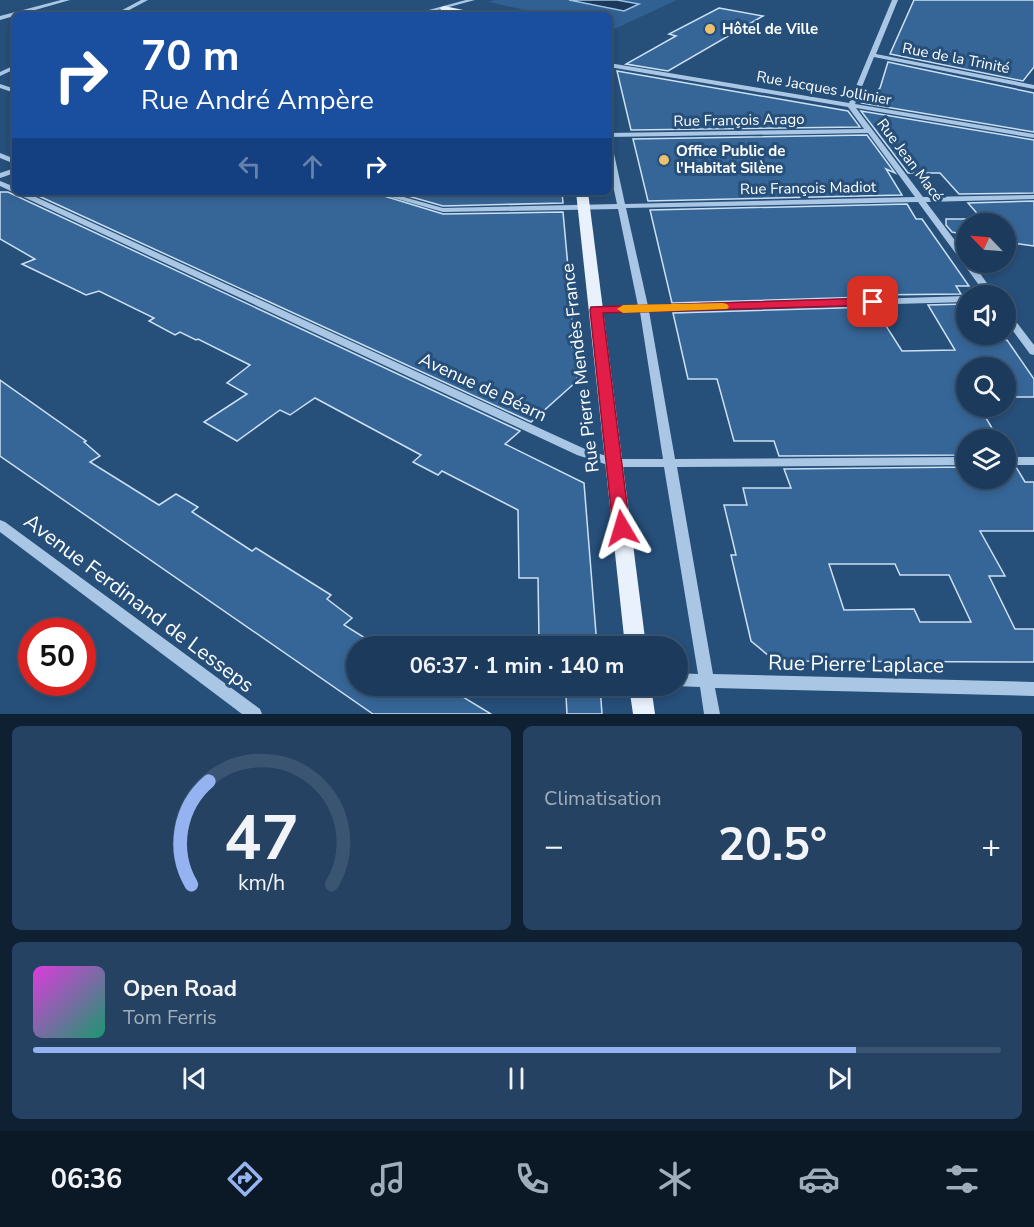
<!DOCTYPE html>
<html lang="fr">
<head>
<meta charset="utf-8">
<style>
	:root { --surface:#1c3b5c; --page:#254262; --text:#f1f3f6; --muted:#a0adbb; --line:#3a5572; --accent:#95b2f1 }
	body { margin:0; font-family:"Nunito Sans",sans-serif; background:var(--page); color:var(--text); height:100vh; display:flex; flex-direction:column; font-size:22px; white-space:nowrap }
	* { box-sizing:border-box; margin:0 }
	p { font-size:20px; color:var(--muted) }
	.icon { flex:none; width:33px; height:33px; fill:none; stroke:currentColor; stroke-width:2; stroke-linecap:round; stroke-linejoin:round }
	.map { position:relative; height:714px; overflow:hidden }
	.side { display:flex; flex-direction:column; gap:12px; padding:12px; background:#0f2033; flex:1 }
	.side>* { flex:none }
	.banner { position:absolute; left:12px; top:12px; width:600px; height:183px; border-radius:9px; box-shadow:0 3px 9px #0003,0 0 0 2px var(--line); background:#1a4fa0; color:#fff; overflow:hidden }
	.needle { width:39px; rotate:295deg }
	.buttons { position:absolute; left:956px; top:213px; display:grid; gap:12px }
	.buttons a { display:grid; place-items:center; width:60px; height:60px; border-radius:50%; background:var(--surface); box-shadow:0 3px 9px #0003,0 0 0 2px var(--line); font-size:30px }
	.speed { position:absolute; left:18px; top:618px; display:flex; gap:12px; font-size:30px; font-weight:700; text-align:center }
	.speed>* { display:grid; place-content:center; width:78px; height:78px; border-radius:50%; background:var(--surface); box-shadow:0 3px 9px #0003,0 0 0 2px var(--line); line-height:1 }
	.speed .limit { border:9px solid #d22; background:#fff; color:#111 }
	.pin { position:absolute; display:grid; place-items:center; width:51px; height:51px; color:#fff; margin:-26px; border-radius:12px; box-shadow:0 3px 9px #0006 }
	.me { position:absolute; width:66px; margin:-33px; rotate:353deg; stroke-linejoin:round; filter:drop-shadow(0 0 4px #0008) }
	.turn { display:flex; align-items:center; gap:21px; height:126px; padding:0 30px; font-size:27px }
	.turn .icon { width:78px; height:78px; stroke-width:2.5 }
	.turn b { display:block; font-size:42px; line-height:51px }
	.lanes { display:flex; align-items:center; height:57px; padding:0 30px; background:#0003; justify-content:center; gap:30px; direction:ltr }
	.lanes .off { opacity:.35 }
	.big { font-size:45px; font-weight:700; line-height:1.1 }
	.side .widget { flex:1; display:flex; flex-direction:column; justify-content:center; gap:9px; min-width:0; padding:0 21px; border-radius:9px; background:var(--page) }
	.side .dial { align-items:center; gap:0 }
	.dial svg { height:156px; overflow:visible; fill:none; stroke:var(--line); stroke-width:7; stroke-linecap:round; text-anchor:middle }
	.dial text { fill:var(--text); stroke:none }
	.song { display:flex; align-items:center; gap:18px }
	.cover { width:72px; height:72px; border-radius:9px; background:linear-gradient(135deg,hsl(300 70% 55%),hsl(160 70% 35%)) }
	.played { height:6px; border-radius:3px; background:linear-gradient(90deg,var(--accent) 85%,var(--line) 85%) }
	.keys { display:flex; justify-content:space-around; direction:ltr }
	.heat { display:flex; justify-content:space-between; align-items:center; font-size:33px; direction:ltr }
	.side .tiles { flex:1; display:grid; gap:12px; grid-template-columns:1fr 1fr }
	.widget:last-child { grid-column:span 2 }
	.trip { position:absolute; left:346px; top:636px; width:342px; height:60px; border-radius:30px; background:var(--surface); box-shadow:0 3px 9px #0003,0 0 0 2px var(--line); font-weight:700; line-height:60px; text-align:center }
	.menu { display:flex; height:96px; justify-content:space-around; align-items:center; background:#0b1825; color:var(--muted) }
	.menu .icon { width:42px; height:42px }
	.menu .selected { color:var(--accent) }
	.menu b { font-size:27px; color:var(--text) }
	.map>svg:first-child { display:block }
</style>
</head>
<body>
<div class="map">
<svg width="1034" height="714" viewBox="0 0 1034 714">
	<rect width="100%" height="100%" fill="#264f7a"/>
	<path fill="#306192" d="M494,0H677L612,30L609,29V15H546L489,2Z"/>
	<path fill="#1a395b" stroke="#9ec2e4" stroke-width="1.5" d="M569,0H617L639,4L624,11Z"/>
	<g fill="#366697" stroke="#cce0f3" stroke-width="1.5" fill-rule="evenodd">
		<path d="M914,0H1034V67L1023,81L890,54Z"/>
		<path d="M719,8L763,16L668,71L626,64L676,36L669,34Z"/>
		<path d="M888,62L1034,93V132L862,103L880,88Z"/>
		<path d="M617,71L848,111L860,127L631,130Z"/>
		<path d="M861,111L1034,140V193L959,194L940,173H908Z"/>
		<path d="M867,135L895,173L886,169L902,195L648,201L633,139Z"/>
		<path d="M0,192H8L520,431L505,444L584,483L597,646H509V640L539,641L538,578H519L518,510L442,471L438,475L413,462L421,455L315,398L290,415L280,410L237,441L204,422L247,394L227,383L250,365L198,339L196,340L180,332L175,335L149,321L154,318L99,291L86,295L22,264L35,259L0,239Z"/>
		<path d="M30,192H371L443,214L563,212L572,311V347H574L577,381L531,422Z"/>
		<path d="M394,192H562L563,203L443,206Z"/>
		<path d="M1034,201V246L1005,242V224H966V235L952,232L946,225V219H982L968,203Z"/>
		<path d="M907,204L916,219H922L969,286H956L961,294L866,295L868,297L672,303L650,210Z"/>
		<path d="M966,304V334H989L993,340H1007L1034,379V397H1005V368H966V406H979L999,440H966V455L779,456L774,441H734L717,379H688L673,313L874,307L902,351L955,350L928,305Z"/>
		<path d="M0,380L86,441L84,442L100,456L90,462L159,505L176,494L198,507L192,512L252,551L256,548L331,595L327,599L352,618L344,625L378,646H357V686H458L471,694H458L491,714H373L0,456Z"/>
		<path d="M966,467V478H1005V467H1016L1025,482H1034V531H980L1005,576H989L1015,629H1034V662L775,661L751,641L731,555H736L724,505H747L743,488H791L784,469ZM829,564H895L900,575H949L971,622H920L914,609L844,610Z"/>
		<path d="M508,686H600L602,714H567L566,696L508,695Z"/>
	</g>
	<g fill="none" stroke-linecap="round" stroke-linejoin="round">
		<g fill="#a9c7e4" fill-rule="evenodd">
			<path d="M61,0H70L0,20V16Z"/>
			<path d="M141,0H148L120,15H113Z"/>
			<path d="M466,0H475L419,15H410Z"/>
			<path d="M892,0H898L876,54L1034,85V89L874,57L855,104L1034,134V138L856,108L923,197L1034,195V199L926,202L966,255V262H972L996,296H987L918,202L626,208L648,306L966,296V302L649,311L675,459L966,457V465L677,467L713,674L1034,682V696L715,688L720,714H704L700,687L675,686H678V673L698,674L664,467H614L577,455L0,186V181L15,187V192H25L585,449L615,459H663L640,312L596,313L591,310L596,307L638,306L618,209L443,212L373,192H386L443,208L617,204L609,167V147L613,149L625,204L915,197L868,133L609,137V133L864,129L848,107L609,67V63L849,103Z"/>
			<path d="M15,65V69L0,76V72Z"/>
			<path d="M0,84L15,89V93L0,88Z"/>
			<path d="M0,153L15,159V164L0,158Z"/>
			<path d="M15,168V173L0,178V173Z"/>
			<path d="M1005,310L1008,311L1034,345V355L1030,354L1005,320Z"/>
			<rect x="1005" y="457" width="29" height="8"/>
			<path d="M0,520L5,522L260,709L262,714H242L0,532Z"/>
		</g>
		<g fill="#e9f1fc" fill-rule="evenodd">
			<path d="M444,6L478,13L479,15H465L441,10L440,8Z"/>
			<path d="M576,192H588L646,646H625Z"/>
			<path d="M629,686H651L655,714H633Z"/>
		</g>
	</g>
	<path fill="#e11d48" stroke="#92132f" stroke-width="1.5" d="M873,298L878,299L879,302L878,305L603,313L630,528L628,532L622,534L616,532L613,528L590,310L591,307Z"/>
	<path fill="#f59e0b" d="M723,303L727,304L729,307L727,309L623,313L617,309L623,305Z"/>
	<g fill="#edc16e" stroke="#264f7a" stroke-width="2">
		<circle cx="710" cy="29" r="6"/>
		<circle cx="664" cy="160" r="6"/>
	</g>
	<g text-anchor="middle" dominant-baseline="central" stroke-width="6" stroke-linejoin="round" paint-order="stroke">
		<g font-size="15" font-weight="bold" fill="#fff" stroke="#264f7a" text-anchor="start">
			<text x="722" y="29">Hôtel de Ville</text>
			<text x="676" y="151">Office Public de<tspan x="676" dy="17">l'Habitat Silène</tspan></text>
		</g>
		<g font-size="15" fill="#fff" stroke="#264f7a">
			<text transform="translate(956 58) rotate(11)">Rue de la Trinité</text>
			<text transform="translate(824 88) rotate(10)">Rue Jacques Jollinier</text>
			<text transform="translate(739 120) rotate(-1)">Rue François Arago</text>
			<text transform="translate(910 160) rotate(53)">Rue Jean Macé</text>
			<text transform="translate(808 188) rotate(-1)">Rue François Madiot</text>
		</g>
		<g font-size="18" fill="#fff" stroke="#264f7a">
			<text transform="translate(580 368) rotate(-97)">Rue Pierre Mendès France</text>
			<text transform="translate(483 387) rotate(25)">Avenue de Béarn</text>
		</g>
		<g font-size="21" fill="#fff" stroke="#264f7a">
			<text transform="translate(139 603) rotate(37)">Avenue Ferdinand de Lesseps</text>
			<text transform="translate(856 664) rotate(1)">Rue Pierre Laplace</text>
		</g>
	</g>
</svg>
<div class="buttons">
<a><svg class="needle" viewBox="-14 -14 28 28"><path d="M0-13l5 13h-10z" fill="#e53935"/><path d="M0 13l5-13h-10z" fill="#a0adbb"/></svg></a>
<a><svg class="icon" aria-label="sound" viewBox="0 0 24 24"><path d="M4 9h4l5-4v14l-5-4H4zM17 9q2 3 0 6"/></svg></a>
<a><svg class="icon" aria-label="search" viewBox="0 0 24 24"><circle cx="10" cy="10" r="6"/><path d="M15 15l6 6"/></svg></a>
<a><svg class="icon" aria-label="layers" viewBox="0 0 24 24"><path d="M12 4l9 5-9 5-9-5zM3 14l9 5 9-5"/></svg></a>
</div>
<div class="speed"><div class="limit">50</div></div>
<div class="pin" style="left:873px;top:302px;background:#d93025"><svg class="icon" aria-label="arrive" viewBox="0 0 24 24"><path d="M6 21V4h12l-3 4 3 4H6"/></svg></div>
<svg class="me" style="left:622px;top:528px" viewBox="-20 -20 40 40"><path d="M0-17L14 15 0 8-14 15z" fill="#e11d48" stroke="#fff" stroke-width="4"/></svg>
<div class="trip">06:37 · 1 min · 140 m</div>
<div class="banner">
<div class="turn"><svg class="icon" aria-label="right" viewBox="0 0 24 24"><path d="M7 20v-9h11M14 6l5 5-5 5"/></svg><div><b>70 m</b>Rue André Ampère</div></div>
<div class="lanes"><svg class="icon off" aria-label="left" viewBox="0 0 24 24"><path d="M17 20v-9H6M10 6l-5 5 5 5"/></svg><svg class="icon off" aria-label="ahead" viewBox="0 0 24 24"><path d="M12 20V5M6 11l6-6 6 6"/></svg><svg class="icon" aria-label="right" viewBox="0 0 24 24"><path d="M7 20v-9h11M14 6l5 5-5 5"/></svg></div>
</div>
</div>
<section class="side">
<div class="tiles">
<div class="widget dial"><svg viewBox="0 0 100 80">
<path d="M14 69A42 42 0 1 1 86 69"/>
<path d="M14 69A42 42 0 0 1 23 16" stroke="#95b2f1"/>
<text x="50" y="56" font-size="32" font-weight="700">47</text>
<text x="50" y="72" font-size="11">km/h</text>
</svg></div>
<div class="widget"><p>Climatisation</p>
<div class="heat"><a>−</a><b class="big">20.5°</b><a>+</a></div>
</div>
<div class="widget">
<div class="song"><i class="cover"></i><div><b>Open Road</b><p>Tom Ferris</p></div></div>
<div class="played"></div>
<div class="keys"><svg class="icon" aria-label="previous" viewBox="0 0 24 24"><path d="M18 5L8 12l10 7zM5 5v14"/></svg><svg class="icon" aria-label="pause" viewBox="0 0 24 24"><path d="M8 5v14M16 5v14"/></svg><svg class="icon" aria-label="next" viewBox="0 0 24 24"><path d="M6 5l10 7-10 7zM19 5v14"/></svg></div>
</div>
</div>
</section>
<nav class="menu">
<b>06:36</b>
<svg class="icon selected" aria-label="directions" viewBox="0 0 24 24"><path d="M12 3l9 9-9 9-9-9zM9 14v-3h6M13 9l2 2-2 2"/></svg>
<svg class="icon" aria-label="music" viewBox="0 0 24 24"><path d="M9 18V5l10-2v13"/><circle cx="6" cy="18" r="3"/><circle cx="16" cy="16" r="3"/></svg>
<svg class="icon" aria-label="phone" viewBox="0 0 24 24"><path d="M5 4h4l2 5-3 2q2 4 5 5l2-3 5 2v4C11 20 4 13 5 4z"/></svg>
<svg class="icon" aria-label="climate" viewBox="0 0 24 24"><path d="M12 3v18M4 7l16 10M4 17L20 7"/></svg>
<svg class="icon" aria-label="car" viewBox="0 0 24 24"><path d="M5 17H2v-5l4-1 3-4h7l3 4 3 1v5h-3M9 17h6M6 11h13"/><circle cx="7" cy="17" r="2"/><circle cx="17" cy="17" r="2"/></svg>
<svg class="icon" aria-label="filters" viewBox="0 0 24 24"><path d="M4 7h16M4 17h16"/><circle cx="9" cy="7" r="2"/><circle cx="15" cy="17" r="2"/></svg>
</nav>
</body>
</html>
